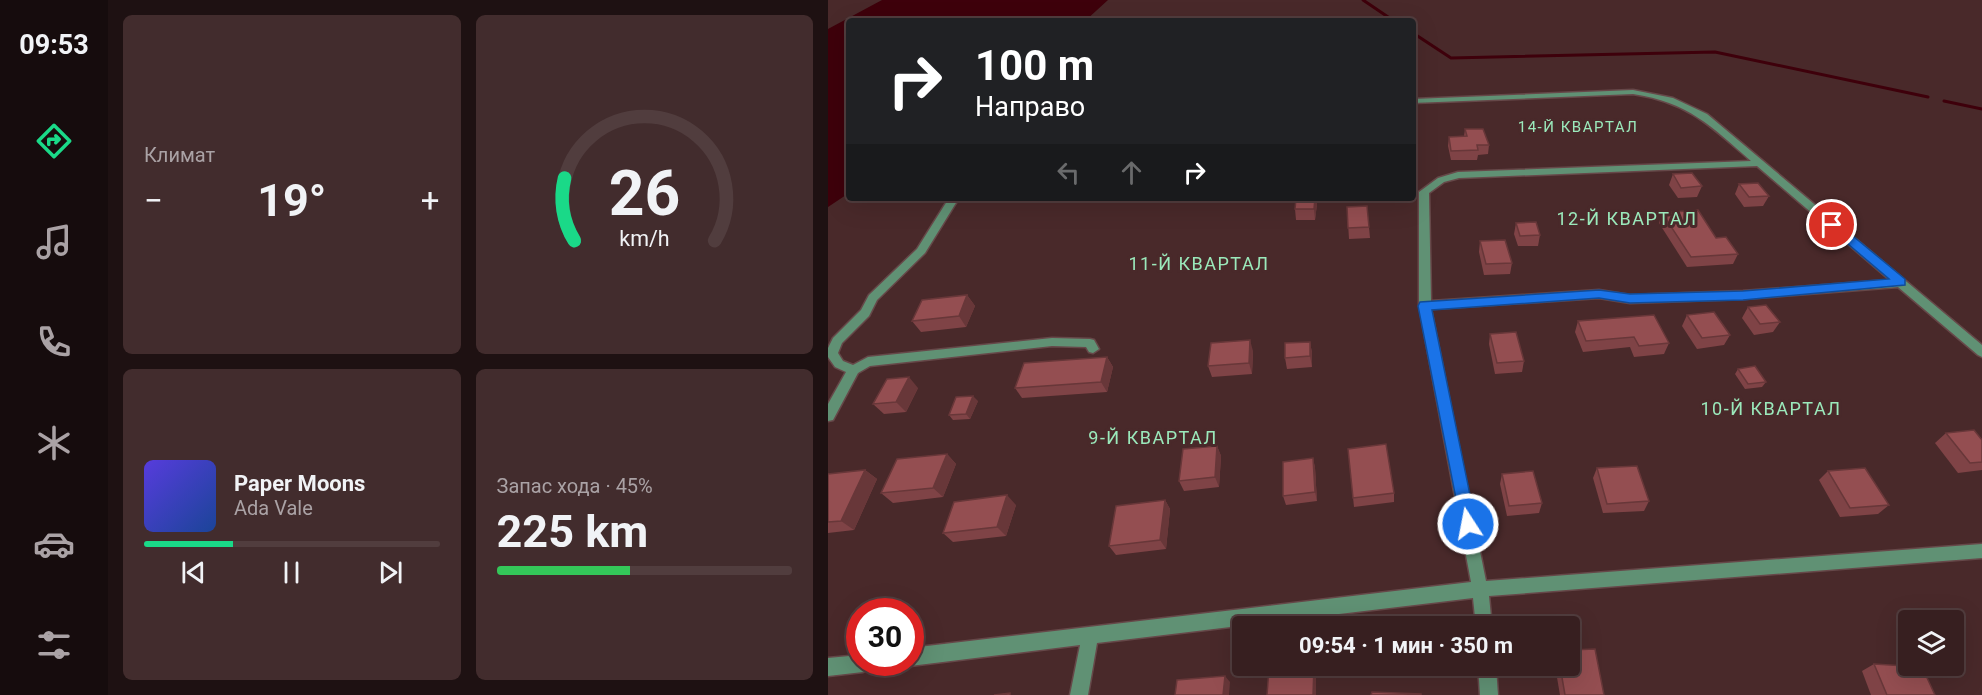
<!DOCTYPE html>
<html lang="ru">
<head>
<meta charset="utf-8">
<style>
	:root { --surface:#371f20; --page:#422c2d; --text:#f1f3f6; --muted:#aaa2a5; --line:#513d3e; --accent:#1ad988 }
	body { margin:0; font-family:Roboto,sans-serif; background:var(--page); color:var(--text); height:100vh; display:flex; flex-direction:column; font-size:22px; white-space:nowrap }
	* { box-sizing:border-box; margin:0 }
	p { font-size:20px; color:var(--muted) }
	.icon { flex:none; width:33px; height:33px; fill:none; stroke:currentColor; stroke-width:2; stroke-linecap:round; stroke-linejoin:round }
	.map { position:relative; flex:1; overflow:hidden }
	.panel { display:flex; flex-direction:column; gap:15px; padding:15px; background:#1e1112; width:720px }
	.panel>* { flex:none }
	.hud { position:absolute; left:18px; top:18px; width:570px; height:183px; border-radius:6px; box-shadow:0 6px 24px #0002,0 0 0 2px var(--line); background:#202124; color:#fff; overflow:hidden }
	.buttons { position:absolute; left:1070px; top:610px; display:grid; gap:12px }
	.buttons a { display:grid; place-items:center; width:66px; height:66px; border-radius:6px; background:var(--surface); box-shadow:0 6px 24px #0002,0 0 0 2px var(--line); font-size:30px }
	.speed { position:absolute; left:18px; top:598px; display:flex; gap:12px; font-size:30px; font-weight:700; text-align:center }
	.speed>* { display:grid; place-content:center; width:78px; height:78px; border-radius:50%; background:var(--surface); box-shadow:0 6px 24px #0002,0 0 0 2px var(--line); line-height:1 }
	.speed .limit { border:9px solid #d22; background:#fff; color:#111 }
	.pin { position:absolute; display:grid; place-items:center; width:51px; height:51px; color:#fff; margin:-26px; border:3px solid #fff; border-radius:50%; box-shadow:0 2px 6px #0007 }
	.me { position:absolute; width:66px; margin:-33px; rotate:349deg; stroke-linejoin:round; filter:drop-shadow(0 0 4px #0008) }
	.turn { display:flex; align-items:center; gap:21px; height:126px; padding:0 30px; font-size:27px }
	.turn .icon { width:78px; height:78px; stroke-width:2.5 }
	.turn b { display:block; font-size:42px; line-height:51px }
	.lanes { display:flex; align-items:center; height:57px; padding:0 30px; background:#0003; justify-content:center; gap:30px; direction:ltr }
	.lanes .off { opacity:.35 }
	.big { font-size:45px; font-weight:700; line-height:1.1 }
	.panel .card { flex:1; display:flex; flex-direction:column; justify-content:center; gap:9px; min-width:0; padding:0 21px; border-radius:9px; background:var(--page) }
	.panel .dial { align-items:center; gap:0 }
	.dial svg { height:156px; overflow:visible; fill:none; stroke:var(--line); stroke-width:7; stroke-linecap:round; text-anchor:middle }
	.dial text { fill:var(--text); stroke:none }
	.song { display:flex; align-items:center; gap:18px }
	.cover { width:72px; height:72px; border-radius:9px; background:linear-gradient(135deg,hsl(250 70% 55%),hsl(220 70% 35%)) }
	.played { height:6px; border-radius:3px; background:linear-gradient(90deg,var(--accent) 30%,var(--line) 30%) }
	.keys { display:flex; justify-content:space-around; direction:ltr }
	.heat { display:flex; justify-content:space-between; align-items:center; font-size:33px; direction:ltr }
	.charge { height:9px; border-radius:4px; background:linear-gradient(90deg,#34c759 45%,var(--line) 0) }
	.panel .tiles { flex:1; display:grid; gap:15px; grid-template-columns:repeat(2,1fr) }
	.trip { position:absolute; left:404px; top:616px; width:348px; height:60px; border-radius:6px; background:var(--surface); box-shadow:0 6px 24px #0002,0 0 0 2px var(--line); font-weight:700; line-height:60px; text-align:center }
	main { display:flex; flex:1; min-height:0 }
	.tabs { display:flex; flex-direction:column; width:108px; justify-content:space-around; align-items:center; background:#160c0d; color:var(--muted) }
	.tabs .icon { width:42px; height:42px }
	.tabs .on { color:var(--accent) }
	.tabs b { font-size:27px; color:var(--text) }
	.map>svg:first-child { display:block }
</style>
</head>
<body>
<main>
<nav class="tabs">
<b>09:53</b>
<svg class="icon on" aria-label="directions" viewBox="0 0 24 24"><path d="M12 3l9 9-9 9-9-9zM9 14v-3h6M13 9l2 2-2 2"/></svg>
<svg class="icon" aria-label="music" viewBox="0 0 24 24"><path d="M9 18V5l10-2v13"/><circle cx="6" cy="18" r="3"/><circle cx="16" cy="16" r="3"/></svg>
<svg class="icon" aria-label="phone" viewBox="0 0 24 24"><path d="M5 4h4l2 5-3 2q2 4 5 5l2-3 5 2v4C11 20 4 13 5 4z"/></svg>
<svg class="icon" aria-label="climate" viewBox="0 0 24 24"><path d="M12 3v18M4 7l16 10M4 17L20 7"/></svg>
<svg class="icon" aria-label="car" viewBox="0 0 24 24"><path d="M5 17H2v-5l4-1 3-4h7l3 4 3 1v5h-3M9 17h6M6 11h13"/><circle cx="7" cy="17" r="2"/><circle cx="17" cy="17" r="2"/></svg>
<svg class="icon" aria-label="filters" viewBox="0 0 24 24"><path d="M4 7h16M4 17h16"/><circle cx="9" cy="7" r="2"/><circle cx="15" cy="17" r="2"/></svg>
</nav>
<section class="panel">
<div class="tiles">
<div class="card"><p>Климат</p>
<div class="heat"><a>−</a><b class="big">19°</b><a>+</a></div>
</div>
<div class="card dial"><svg viewBox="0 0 100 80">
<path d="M14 69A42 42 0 1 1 86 69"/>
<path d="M14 69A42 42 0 0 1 9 37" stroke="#1ad988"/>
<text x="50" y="56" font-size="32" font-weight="700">26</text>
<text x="50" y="72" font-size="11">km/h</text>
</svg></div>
<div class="card">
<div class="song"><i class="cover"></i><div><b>Paper Moons</b><p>Ada Vale</p></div></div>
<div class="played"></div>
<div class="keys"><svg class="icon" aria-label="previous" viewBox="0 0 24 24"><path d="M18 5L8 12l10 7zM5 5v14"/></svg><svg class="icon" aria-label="pause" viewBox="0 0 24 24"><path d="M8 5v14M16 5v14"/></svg><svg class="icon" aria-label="next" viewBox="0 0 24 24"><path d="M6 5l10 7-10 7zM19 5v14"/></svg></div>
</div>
<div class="card"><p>Запас хода · 45%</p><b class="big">225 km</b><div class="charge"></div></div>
</div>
</section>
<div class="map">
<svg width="1154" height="695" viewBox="0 0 1154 695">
	<rect width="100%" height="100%" fill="#49292a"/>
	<path fill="#3e000b" d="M54,0H280L257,21H21V193L0,207V29Z"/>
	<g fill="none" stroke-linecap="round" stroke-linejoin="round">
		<g stroke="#3e000b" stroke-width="3">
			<path d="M535,0L566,21"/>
			<path d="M585,33L623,58L887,52L1100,97"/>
			<path d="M1116,101L1154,109"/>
		</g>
		<defs>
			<g id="street">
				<path d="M805,90L845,98L879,114L1154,345V357L1150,355L1070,287L915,299L802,303L771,298L603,309L658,581L1154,544V558L661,596L664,627H648L645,598L269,643L260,695H242L252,645L82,666L76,663H82V648L643,582L591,305V192L610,178L630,172L923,161C883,126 860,102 805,94L585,103V99ZM929,166L1062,280L915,291L802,295L771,290L603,301L601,193L616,182L631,178Z"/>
				<path d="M121,198H131L97,253L49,300L41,316L14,343L10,353L15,361L25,365L40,357L224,338L262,339L266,340L271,349L265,353L261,352L258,347L224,346L42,366L30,373L5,420L0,421V404L18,372L7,367L0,357V348L5,338L33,310L41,295L89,249Z"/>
				<path d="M32,655V663H44L41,669L35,672L0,676V658Z"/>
				<path d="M650,666H668L670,695H652Z"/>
			</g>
		</defs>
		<use href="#street" stroke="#664849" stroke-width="3"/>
		<use href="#street" fill="#609174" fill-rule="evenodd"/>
	</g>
	<g fill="#7f4346">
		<path d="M637,129L661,145L660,154L650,155L649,160H623L620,146L621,137L636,136Z"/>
		<path d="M845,174L874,186L869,197L850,198L841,185Z"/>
		<path d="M911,184L941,196L935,206L916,207L907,194Z"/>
		<path d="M468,198H488L489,204L487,220H468L467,209Z"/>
		<path d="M519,207L541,227L542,238L521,239Z"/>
		<path d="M834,213L888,238L910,254L905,264L859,267L831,223Z"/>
		<path d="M688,223L712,235L710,246H690L686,234Z"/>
		<path d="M652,241L684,263L682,274L656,275L651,252Z"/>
		<path d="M139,295L147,306L138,327L93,332L84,321Z"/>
		<path d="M920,307L952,322L945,332L926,335L914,318Z"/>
		<path d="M859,315L902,335L896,345L869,349L854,326Z"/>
		<path d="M750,321L841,343L836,354L806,357L802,347L755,352L747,332Z"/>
		<path d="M662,334L696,361L694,372L667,374L661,344Z"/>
		<path d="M482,342L484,353V367L459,369L457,358Z"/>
		<path d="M425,351L424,374L384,377L380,366Z"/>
		<path d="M279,357L285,367L279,392L194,398L187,388Z"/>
		<path d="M910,369L938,382L934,387L917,389L907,374Z"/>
		<path d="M90,388L78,412L56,414L45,404Z"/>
		<path d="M150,401L142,419L125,420L121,415Z"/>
		<path d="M1118,433L1154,440V470L1130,473L1107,443Z"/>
		<path d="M389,446L393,456L391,487L356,491L351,481Z"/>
		<path d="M520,449L566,493V502L526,507Z"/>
		<path d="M119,454L128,464L115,497L65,503L53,493Z"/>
		<path d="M485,458L487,468L489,501L458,505L455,496Z"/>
		<path d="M769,468L821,501L816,511L775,513L765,478Z"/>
		<path d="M37,470L49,479L26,530L0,533V474Z"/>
		<path d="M1000,471L1061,505L1050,514L1012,517L991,480Z"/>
		<path d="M674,474L714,503L711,513L679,516L672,484Z"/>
		<path d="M337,500L342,509L338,549L288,555L281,546Z"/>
		<path d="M188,505L178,536L125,542L115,533Z"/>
		<path d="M1046,664L1107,695H1043L1034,671Z"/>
		<path d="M727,666H741L776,695H732Z"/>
	</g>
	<g fill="#683739">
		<path d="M487,198H488L489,204L487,220L486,209Z"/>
		<path d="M139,295L147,306L138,327L131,316Z"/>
		<path d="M422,340L425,351L424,374L421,363Z"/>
		<path d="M482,342L484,353V367L482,356Z"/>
		<path d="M279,357L285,367L279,392L273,382Z"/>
		<path d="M81,377L90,388L78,412L68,402Z"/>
		<path d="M145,396L150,401L142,419L138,414Z"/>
		<path d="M389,446L393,456L391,487L387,477Z"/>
		<path d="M119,454L128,464L115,497L105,488Z"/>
		<path d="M485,458L487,468L489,501L487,492Z"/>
		<path d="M37,470L49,479L26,530L13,521Z"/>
		<path d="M179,495L188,505L178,536L169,527Z"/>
		<path d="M337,500L342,509L338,549L332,540Z"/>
		<path d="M486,666L488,672V695H485Z"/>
		<path d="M397,676L402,682L401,695H395Z"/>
	</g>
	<g fill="#944e51" stroke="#683739" stroke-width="1.5">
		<path d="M637,129H655L661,145H649L650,150L623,151L621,137L639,136Z"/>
		<path d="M864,173L874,186L853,188L845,174Z"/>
		<path d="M930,183L941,196L921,197L911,184Z"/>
		<path d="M468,198H487L486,209H467Z"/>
		<path d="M539,206L541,227L520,228L519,207Z"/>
		<path d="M870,210L888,238L898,237L910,254L863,257L834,213Z"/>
		<path d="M708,222L712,235L692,236L688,223Z"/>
		<path d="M677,240L684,263L658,264L652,241Z"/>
		<path d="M139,295L131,316L84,321L94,300Z"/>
		<path d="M938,305L952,322L932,324L920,307Z"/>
		<path d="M886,312L902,335L874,338L859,315Z"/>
		<path d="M826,315L841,343L811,346L806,337L758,341L750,321Z"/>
		<path d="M688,332L696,361L669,363L662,334Z"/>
		<path d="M422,340L421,363L380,366L383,343Z"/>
		<path d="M482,342V356L457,358V343Z"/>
		<path d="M279,357L273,382L187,388L196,363Z"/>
		<path d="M927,366L938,382L920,384L910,369Z"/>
		<path d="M81,377L68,402L45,404L59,379Z"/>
		<path d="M145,396L138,414L121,415L128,397Z"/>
		<path d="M1146,430L1154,440V462L1142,463L1118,433Z"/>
		<path d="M558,444L566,493L525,498L520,449Z"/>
		<path d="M389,446L387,477L351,481L355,449Z"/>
		<path d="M119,454L105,488L53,493L69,459Z"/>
		<path d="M485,458L487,492L455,496V462Z"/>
		<path d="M809,466L821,501L779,504L769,468Z"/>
		<path d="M1037,468L1061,505L1022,508L1000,471Z"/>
		<path d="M37,470L13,521L0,522V474Z"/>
		<path d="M705,471L714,503L681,506L674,474Z"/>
		<path d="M179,495L169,527L115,533L126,502Z"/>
		<path d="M337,500L332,540L281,546L288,506Z"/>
		<path d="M767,649L776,695H737L732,666H741V650Z"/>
		<path d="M1046,664L1094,667L1107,695H1059Z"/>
		<path d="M472,666H486L485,695H439L441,668Z"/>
		<path d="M397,676L395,695H347L349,680Z"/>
		<path d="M544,692L593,694V695H543Z"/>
		<path d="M182,693V695H166Z"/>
	</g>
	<path fill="#1a73e8" stroke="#114b97" stroke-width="1.5" d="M1000,222H1008L1077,279V285L915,300L802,303L771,298L604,310L648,524L646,529L640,532L634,529L590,306L592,302L771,290L802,294L915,291L1061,279L1000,227Z"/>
	<g text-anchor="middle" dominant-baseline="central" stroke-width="6" stroke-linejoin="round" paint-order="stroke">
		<g font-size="15" letter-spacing="1.5" fill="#9be9bb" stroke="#49292a">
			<text x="750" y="127">14-Й КВАРТАЛ</text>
		</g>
		<g font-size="18" letter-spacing="1.5" fill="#9be9bb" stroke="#49292a">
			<text x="799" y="218">12-Й КВАРТАЛ</text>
			<text x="371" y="263">11-Й КВАРТАЛ</text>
			<text x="943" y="408">10-Й КВАРТАЛ</text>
			<text x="325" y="437">9-Й КВАРТАЛ</text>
		</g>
	</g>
</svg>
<div class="buttons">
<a><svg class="icon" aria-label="layers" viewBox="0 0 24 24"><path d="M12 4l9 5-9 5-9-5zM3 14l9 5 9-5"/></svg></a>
</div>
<div class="speed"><div class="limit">30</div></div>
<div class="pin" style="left:1004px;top:225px;background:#d93025"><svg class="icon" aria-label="arrive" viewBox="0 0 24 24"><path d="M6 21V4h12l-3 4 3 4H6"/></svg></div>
<svg class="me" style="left:640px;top:524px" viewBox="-20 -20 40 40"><circle r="17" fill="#1a73e8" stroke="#fff" stroke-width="3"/><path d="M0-11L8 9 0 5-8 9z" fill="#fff"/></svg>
<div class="trip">09:54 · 1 мин · 350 m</div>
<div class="hud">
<div class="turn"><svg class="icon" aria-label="right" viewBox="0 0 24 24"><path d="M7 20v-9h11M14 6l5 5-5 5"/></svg><div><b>100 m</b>Направо</div></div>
<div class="lanes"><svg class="icon off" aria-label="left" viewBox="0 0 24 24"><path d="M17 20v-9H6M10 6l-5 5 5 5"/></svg><svg class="icon off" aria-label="ahead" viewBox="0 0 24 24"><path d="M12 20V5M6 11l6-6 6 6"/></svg><svg class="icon" aria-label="right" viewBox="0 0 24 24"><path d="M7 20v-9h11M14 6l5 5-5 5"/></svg></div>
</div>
</div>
</main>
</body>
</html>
